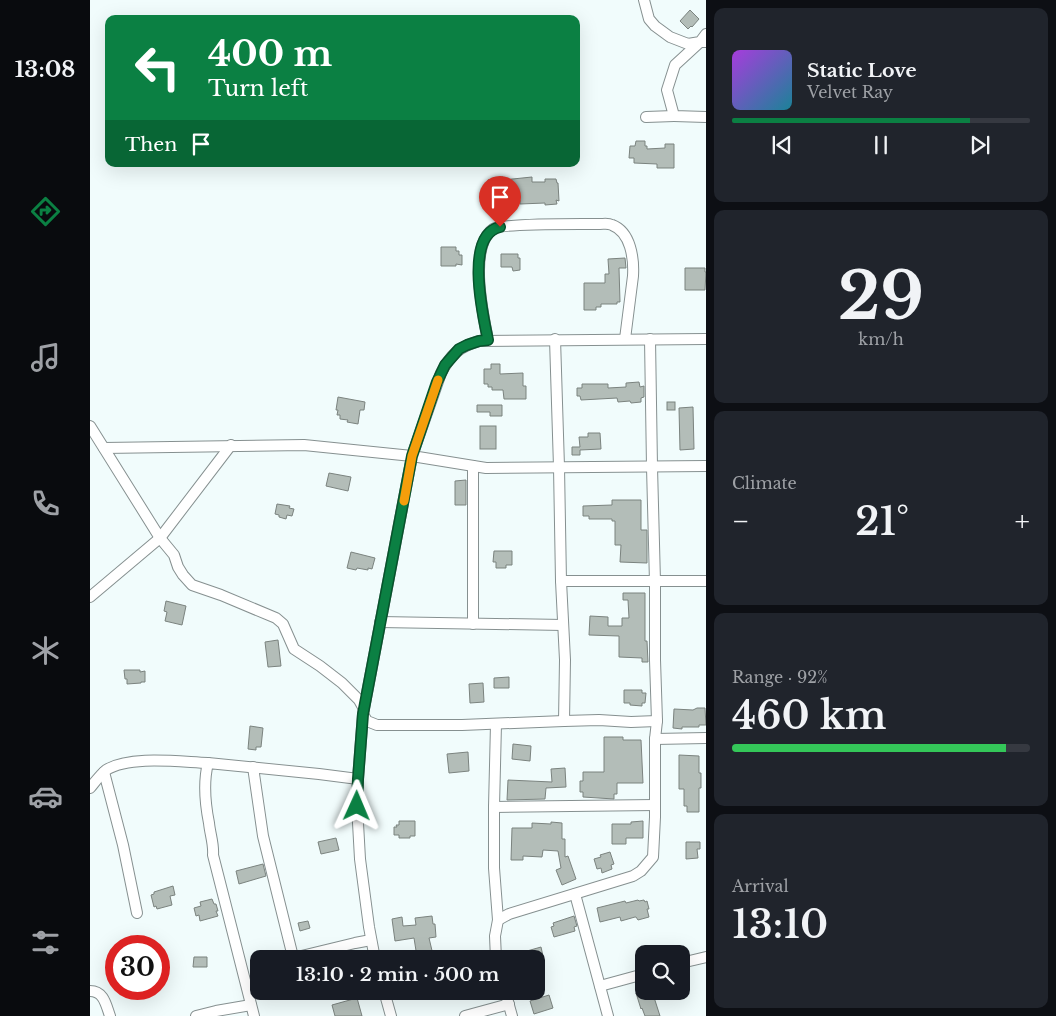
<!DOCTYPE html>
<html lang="en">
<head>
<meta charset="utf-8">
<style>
	:root { --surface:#171b24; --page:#20242c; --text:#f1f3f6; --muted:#9ea1a6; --line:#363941; --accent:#0b8043 }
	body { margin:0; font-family:"Libre Baskerville",serif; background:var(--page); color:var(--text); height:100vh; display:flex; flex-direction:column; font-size:19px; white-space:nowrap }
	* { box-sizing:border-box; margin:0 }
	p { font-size:16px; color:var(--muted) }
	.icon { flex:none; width:28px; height:28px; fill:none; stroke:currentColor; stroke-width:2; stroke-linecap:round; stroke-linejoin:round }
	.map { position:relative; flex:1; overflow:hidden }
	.sheet { display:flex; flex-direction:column; gap:8px; padding:8px; background:#0d0f14; width:350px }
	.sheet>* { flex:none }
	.banner { position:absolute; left:15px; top:15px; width:475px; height:152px; border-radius:10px; box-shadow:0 5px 20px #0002; background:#0b8043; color:#fff; overflow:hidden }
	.controls { position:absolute; left:545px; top:945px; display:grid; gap:10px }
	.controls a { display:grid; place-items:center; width:55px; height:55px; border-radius:10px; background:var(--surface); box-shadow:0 5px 20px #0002; font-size:25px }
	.speed { position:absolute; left:15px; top:935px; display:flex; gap:10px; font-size:25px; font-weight:700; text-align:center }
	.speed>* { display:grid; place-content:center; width:65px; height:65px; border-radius:50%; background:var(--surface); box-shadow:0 5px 20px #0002; line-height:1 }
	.speed .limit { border:8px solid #d22; background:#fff; color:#111 }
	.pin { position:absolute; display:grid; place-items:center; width:42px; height:42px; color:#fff; margin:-51px -21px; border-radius:50% 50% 50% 0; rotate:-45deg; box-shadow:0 0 5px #0007 }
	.pin .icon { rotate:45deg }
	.me { position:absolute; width:55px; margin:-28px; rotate:1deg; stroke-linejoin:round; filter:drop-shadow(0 0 4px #0008) }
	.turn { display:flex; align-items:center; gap:18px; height:105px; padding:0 20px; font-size:22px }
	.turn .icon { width:65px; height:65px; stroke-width:2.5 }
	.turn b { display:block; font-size:35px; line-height:42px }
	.then { display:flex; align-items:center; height:48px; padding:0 20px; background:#0003; gap:10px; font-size:19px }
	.big { font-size:38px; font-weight:600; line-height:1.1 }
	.sheet .tile { flex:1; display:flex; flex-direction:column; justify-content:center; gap:8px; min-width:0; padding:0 18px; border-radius:10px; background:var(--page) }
	.sheet .dial { align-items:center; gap:0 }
	.dial b { font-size:65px; line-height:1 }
	.song { display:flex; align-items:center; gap:15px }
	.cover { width:60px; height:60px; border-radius:8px; background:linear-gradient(135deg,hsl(280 70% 55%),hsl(190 70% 35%)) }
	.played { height:5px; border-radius:2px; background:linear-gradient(90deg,var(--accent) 80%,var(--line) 80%) }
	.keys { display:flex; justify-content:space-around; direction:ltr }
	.heat { display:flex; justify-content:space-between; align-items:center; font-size:28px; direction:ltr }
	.charge { height:8px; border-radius:4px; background:linear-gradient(90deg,#34c759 92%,var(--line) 0) }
	.trip { position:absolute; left:160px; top:950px; width:295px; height:50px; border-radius:10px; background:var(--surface); box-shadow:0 5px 20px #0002; font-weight:600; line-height:50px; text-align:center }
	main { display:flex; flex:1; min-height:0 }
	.tab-bar { display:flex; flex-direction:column; width:90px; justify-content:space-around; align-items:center; background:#090b0e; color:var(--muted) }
	.tab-bar .icon { width:35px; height:35px }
	.tab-bar .active { color:var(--accent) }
	.tab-bar b { font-size:22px; color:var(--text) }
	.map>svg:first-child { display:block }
</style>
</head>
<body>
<main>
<nav class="tab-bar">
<b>13:08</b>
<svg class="icon active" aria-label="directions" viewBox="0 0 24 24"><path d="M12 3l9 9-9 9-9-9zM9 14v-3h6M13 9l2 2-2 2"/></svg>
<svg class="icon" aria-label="music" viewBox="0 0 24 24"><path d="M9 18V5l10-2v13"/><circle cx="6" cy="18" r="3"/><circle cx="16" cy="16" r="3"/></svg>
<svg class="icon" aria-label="phone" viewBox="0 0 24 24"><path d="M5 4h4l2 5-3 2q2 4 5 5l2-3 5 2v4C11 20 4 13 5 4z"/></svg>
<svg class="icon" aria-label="climate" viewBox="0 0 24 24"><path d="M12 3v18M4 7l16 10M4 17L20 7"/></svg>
<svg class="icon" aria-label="car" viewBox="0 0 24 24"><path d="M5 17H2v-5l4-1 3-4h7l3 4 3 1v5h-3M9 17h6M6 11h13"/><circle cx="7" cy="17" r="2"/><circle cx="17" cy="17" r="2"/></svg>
<svg class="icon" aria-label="filters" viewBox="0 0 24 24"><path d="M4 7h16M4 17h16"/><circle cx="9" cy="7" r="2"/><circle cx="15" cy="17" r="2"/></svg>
</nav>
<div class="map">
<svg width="616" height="1016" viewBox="0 0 616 1016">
	<rect width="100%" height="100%" fill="#f1fcfc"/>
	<g fill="#b3bdb8" stroke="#7b837f">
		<path d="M600,10L609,19L602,27L601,26L598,29L590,21Z"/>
		<path d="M546,141H555V146H557V149L575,148V144H584V168H567V164L544,163V158H539L540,146H545Z"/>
		<path d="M413,177V180L442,177V182H455V179H466L467,183H468L469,201L466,200L467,204L455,205V203L430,204V200L428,201V188L411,189V193H402V188H398V180L403,179V178Z"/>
		<path d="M351,247H366V251H369V255H372V265L366,264V266H351Z"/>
		<path d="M411,254H428V258H430V270L423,271L422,267H411Z"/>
		<path d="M535,258L536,268H529L530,302H527V304H511V307H506V310H494V283H515V274H519L518,259Z"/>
		<path d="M595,268H615V272H616L615,290H595Z"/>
		<path d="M401,364H410V374L433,373V386H436V399H414L413,390H402V387H398V384H394V369H401Z"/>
		<path d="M549,382L550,387L554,386V397L551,398V402L541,403L540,401L528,402L527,398L491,400L490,396H487V388H492V384H518V388L536,387V383Z"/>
		<path d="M248,397L275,402L274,410H270L268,424L257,422L258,420L250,419V415H247L248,410H246Z"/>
		<rect x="577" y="402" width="8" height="8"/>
		<path d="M387,405H412V416H400V412H387Z"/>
		<path d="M603,407L604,449L590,450L589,408Z"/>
		<rect x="390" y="426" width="16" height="23"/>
		<path d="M498,433H510L511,449L490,450V455H482V447H490L489,437H498Z"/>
		<path d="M239,473L261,477L258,491L236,486Z"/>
		<path d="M376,480V505H365V481Z"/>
		<path d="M522,500H551V530H557V563L530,562L531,545H525V521H522V519H499V516H493V506L522,505Z"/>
		<path d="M187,504L200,506L199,508L204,509L202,516L197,515L196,519L189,517V515L185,514Z"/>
		<path d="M404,551H422V565H416V568H406V562H403Z"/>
		<path d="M261,552L285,558L282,569L278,568V570L267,568L266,570L257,568Z"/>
		<path d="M533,593H555V641H557L558,662H552V658L529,657V636L499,635L500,616L518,617V626H532V618H539L538,600H533Z"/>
		<path d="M76,601L96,606L92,625L75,621L77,612L74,611Z"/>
		<path d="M188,640L191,666L178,667L175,642Z"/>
		<path d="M34,670H50V672L55,671V682H51V683L37,684V679H35Z"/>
		<path d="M419,677V688H404V678Z"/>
		<path d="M393,683L394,702L380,703L379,684Z"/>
		<path d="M534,690H552V693H556L555,703H552V706L540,705V703H534Z"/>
		<path d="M607,708H615L616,725H609V727H592V729L583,728L584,709L603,710Z"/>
		<path d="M160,726L173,728L171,747H166V750L158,749Z"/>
		<path d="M514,737H533V740H551L553,783H527V794H524V799L493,797V792H490V781H493V772H514Z"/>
		<path d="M423,744L441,746L440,761L422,759Z"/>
		<path d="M378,752L379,771L359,773L357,754Z"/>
		<path d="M589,755L609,756V773H611V788H609V812H597V806H594V789H589Z"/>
		<path d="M475,768L476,787L456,788L455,799L417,800L418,780L462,782L461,769Z"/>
		<path d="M309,821H325V836H320V838H309V835H304V827H307L306,825H309Z"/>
		<path d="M553,821V838H536V844H522V824H541V822Z"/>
		<path d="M461,822L472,823V839H475V857L478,856L486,879L472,885L466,870L471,868L468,851L453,850L452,857L433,856V860H421L422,828H442V823L461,824Z"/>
		<path d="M246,838L249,850L231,854L228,842Z"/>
		<path d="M596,842H610V849H607L608,858L596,859Z"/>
		<path d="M520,852L524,864L521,865L522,869L512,873L511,868L507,869L504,859L511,857L510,855Z"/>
		<path d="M173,864L176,876L149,884L146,871Z"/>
		<path d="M83,886L85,895L80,896L82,905L67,909L66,906L64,907L61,895L64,894V892Z"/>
		<path d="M122,899L124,904H126L128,911H126L128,916L110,921L109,915L106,916L104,908L111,906L110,902Z"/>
		<path d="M548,900L549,901L554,900L555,902L557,901L559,909H557L559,917L548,920L546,917H545L531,921L530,917L510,922L507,908L535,901L536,903Z"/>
		<path d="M342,916L343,924H345L346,937L339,938L344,959H330L329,956L327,957L324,938L305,941L302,919L312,917L313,926L326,925L325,918Z"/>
		<path d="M484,916L487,926L484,927L485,931L464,937L461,927L464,926L463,923Z"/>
		<path d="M218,921L220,928L210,931L208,923Z"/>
		<path d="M451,947L453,956H450L451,959H439L437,951Z"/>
		<path d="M104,957H117V967H103Z"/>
		<path d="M553,991H562L570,1016H555L552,1008L551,1009L546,993Z"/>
		<path d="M459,995L463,1008L444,1014L440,1001Z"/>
		<path d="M267,998L272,1016H245L242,1005Z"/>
	</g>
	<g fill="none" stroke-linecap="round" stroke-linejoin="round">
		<defs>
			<g id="minor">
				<path d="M554,0L559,19L565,26L580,37L598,44L610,42L616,34"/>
				<path d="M616,42H610L585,65L577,90L584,116L616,117"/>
				<path d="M556,117L584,116"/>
				<path d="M465,339L469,467L471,581L475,660L474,721"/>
				<path d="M398,340C393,314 378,247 403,229C412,223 494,224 510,224C514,224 518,223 522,225C541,232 544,259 543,276L535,339"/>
				<path d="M0,426L70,538L84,555L88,567L93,575L102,585L131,595L186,618L193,624L204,649L230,666L252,683L269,700L274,709"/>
				<path d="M14,448L214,445L322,456L396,468L616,466"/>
				<path d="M383,466V624"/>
				<path d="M471,581H616"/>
				<path d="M0,597L70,538L141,445"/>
				<path d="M290,622L473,625"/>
				<path d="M273,714L277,721L287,725H372L474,721L509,720L541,722L567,721"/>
				<path d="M406,724L404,807L565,805"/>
				<path d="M565,739L616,738"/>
				<path d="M163,767L173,836L203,957"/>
				<path d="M14,772L33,845L47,913"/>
				<path d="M0,788C5,782 10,775 16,770C40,755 90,762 118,763"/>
				<path d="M404,807V868L408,920L405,936L406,959"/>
				<path d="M485,894L518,1016"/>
				<path d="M408,920L419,914L543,876L551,871L563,857L565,817V739L567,721L565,660V582L562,467L560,339"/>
				<path d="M199,959L265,943L281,940"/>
				<path d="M285,959L279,927L270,859L267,805L268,779L273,714L322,456L351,373C361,354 369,347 389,341L616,339"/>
				<path d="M591,963L616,957"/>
				<path d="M510,986L554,974"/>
				<path d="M0,991C14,991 16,1005 20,1016"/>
				<path d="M294,991L301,1016"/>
				<path d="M415,991L422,1016"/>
				<path d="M106,1016L126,1011L161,1005"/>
				<path d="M164,1016L123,855C124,844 120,834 119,823C115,803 113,783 118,763L229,774L268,779"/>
				<path d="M375,1016L419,1004"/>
			</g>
		</defs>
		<use href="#minor" stroke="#869090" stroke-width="12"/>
		<use href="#minor" stroke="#fff" stroke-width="10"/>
	</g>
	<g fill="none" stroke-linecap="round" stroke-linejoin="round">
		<defs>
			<path id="route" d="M267,806L268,779L273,714L322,456L347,382L355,365L369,349L377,345L389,341L398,340C393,316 374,235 410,227"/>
		</defs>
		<use href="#route" stroke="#07532c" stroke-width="12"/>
		<use href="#route" stroke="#0b8043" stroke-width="9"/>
		<path stroke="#f59e0b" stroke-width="9" d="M314,501L322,456L348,380"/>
	</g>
</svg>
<div class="controls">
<a><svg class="icon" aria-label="search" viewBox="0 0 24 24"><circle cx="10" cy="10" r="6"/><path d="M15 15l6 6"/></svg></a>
</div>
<div class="speed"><div class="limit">30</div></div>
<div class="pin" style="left:410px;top:227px;background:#d93025"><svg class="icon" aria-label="arrive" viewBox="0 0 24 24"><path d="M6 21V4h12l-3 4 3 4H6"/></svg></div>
<svg class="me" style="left:267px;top:806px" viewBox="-20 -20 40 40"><path d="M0-17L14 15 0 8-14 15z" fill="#0b8043" stroke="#fff" stroke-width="4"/></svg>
<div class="trip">13:10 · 2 min · 500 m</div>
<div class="banner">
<div class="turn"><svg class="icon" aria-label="left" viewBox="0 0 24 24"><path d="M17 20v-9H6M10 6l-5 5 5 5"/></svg><div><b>400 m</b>Turn left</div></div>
<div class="then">Then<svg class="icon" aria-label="arrive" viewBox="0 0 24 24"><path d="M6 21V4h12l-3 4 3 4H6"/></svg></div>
</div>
</div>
<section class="sheet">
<div class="tile">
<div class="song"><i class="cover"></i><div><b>Static Love</b><p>Velvet Ray</p></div></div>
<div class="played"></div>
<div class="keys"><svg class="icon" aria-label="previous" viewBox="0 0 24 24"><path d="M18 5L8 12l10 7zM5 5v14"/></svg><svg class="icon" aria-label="pause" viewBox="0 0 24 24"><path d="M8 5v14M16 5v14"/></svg><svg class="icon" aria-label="next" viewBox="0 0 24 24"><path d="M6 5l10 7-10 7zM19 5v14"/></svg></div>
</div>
<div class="tile dial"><b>29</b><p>km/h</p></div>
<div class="tile"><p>Climate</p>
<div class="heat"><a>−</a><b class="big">21°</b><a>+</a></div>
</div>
<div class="tile"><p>Range · 92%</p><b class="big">460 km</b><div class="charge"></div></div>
<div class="tile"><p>Arrival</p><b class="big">13:10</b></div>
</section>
</main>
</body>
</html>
